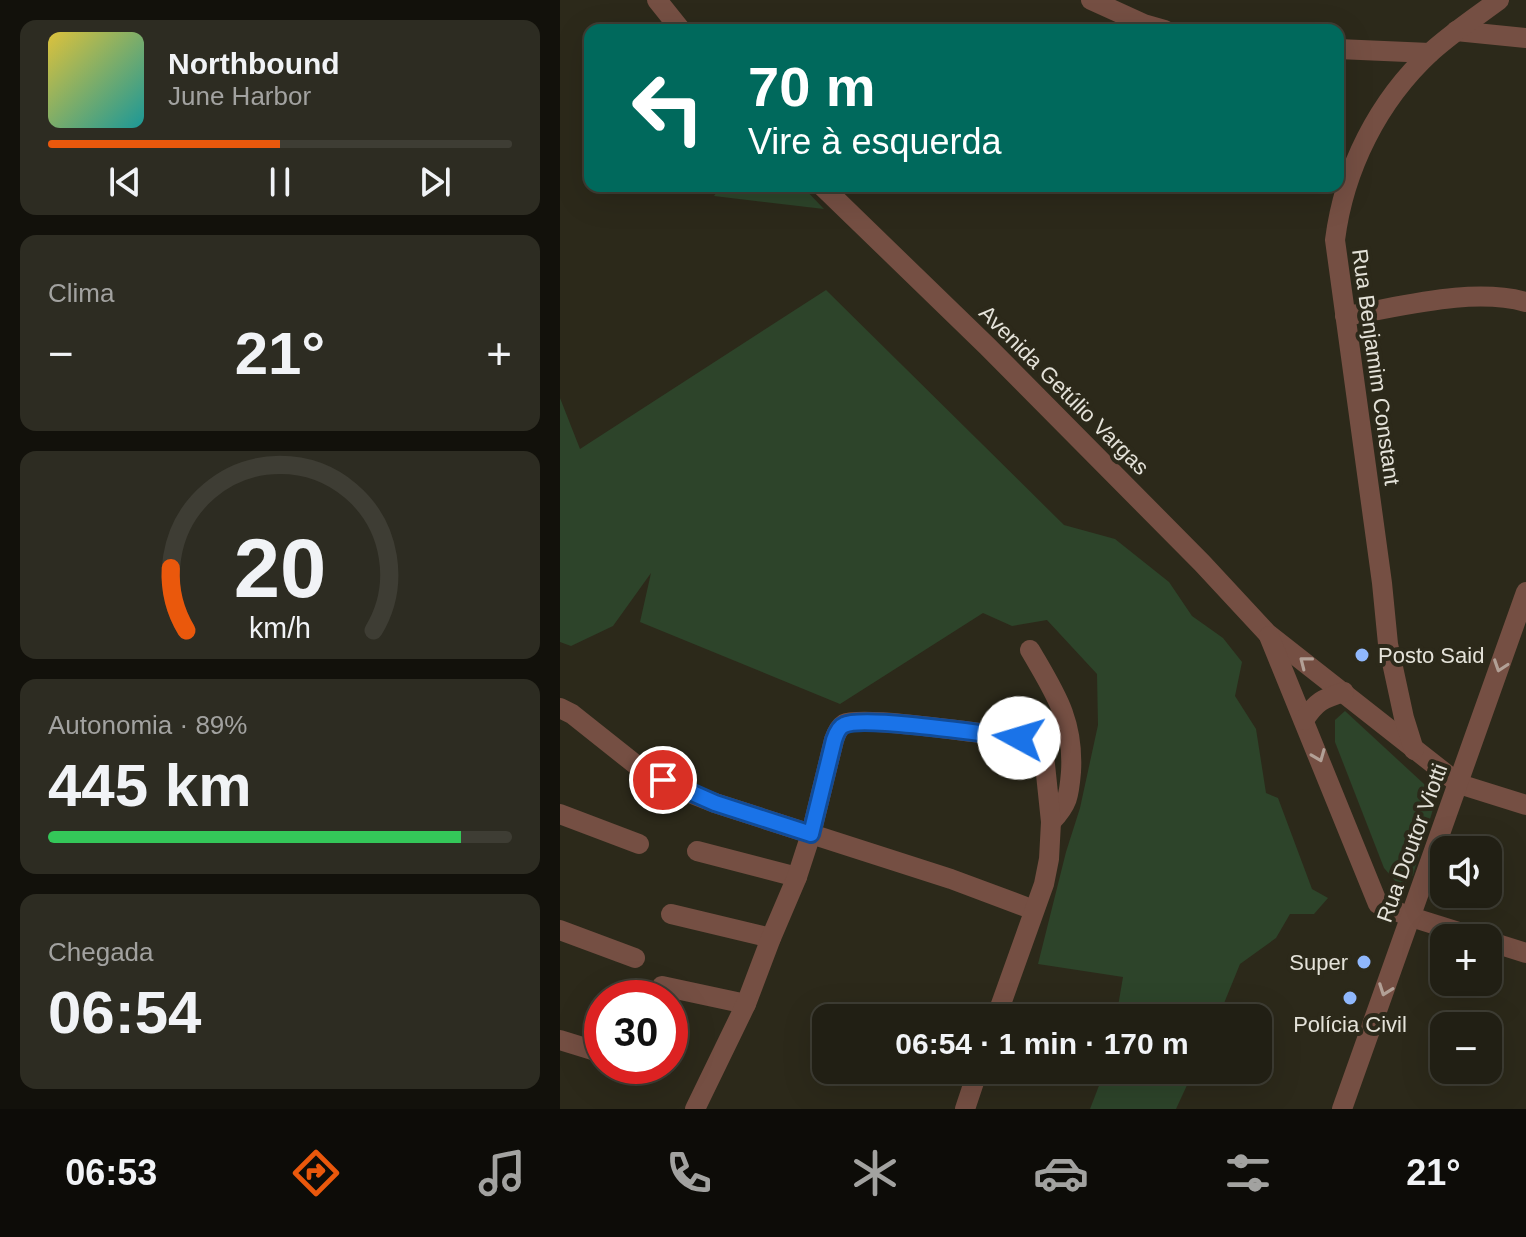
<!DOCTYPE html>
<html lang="pt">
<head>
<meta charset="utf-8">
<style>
	:root { --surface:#211f14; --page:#2d2c22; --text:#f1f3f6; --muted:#a2a2a0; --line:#3e3d34; --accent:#ea580c }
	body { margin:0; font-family:Helvetica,sans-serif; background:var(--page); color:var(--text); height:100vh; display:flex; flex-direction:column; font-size:30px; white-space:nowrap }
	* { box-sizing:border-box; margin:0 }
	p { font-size:26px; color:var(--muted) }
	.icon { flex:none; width:44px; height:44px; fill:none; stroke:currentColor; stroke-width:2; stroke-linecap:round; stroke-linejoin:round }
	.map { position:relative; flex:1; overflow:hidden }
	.panel { display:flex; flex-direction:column; gap:20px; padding:20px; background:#12110b; width:560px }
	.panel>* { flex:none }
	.banner { position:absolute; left:24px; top:24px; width:760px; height:168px; border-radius:16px; box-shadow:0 8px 32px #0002,0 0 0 2px var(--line); background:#00695c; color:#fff; overflow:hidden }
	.fabs { position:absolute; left:870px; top:836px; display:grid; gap:16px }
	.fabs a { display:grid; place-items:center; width:72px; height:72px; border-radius:16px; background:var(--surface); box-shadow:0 8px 32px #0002,0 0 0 2px var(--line); font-size:40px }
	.speed { position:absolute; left:24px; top:980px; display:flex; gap:16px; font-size:40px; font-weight:700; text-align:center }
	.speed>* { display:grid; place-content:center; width:104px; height:104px; border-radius:50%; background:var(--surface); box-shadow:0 8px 32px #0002,0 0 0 2px var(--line); line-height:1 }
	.speed .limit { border:12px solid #d22; background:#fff; color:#111 }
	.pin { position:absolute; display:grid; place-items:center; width:68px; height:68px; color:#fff; margin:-34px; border:4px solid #fff; border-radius:50%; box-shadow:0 2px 8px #0007 }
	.me { position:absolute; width:88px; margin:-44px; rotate:276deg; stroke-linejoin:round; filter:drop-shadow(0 0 6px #0008) }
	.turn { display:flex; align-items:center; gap:28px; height:168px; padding:0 32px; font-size:36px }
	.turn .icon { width:104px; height:104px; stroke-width:2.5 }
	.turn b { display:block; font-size:56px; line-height:68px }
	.big { font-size:60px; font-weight:600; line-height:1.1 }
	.panel .card { flex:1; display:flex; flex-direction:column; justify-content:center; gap:12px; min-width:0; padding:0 28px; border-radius:16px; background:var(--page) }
	.panel .dial { align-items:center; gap:0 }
	.dial svg { height:208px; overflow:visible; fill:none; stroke:var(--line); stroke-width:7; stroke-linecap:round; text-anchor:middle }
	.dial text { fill:var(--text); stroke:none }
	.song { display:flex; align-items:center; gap:24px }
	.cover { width:96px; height:96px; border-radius:12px; background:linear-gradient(135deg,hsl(50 70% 55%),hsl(180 70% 35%)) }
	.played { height:8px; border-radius:4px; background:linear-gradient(90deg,var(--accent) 50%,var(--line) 50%) }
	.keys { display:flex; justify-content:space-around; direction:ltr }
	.heat { display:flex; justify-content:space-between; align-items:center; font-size:44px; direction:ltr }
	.charge { height:12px; border-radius:6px; background:linear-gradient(90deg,#34c759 89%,var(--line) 0) }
	.trip { position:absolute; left:252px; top:1004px; width:460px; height:80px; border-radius:16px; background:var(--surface); box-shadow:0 8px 32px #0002,0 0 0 2px var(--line); font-weight:600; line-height:80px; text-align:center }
	.tab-bar { display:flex; height:128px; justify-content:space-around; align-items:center; background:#0d0c08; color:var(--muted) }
	.tab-bar .icon { width:56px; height:56px }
	.tab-bar .current { color:var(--accent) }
	.tab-bar b { font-size:36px; color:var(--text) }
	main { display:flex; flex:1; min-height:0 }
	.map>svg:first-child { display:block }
</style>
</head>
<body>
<main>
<section class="panel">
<div class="card">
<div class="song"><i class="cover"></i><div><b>Northbound</b><p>June Harbor</p></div></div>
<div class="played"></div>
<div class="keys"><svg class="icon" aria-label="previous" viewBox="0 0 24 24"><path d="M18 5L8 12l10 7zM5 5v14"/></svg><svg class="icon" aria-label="pause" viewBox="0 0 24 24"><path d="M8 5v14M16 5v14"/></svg><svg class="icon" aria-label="next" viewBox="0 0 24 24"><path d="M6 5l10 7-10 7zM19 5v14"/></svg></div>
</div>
<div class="card"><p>Clima</p>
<div class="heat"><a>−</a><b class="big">21°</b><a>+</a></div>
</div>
<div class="card dial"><svg viewBox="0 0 100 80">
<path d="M14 69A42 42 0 1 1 86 69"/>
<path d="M14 69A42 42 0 0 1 8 45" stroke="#ea580c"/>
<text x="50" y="56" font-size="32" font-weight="700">20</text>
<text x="50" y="72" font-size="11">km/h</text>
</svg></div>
<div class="card"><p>Autonomia · 89%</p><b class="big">445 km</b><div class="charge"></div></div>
<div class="card"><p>Chegada</p><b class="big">06:54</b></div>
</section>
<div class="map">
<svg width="966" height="1109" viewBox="0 0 966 1109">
	<rect width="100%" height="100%" fill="#2c291a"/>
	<g fill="#2d442a">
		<path d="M161,186H242L264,209L154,196Z"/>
		<path d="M266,290L504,525L555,539L609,582L632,616L663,638L682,662L675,696L696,729L706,793L718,798L752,889L768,898L754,914H730L716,938L680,964L658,1018H556L563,977L478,964L506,852L520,808L538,725L537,674L487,620L452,626L423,613L280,704L80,622L91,573L53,626L11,646L0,642V398L20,449Z"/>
		<path d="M785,711L877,796L853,875L846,883H837L824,868L775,742V720Z"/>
		<path d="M545,1070H634L616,1109H530Z"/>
	</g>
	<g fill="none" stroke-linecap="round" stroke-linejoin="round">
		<g stroke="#754f43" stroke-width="20">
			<path d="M97,0L121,30"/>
			<path d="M531,0L584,24L605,30"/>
			<path d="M896,31L966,38"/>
			<path d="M778,49L870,53"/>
			<path d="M262,186L427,346L642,563L707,633L899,784L966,805"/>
			<path d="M785,316C841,307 911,287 966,302"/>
			<path d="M709,636L818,904L851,917L918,938"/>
			<path d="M470,650C495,693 514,720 511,772C509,796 508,804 491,822"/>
			<path d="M0,708L12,714L80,768L127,792L155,803L391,879L474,910"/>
			<path d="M744,720C757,701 762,699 784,692"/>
			<path d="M854,750L844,718L828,644L822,583L775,240C784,169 818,101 871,52C892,33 916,17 939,0"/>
			<path d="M0,814L79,844"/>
			<path d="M137,851L237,877"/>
			<path d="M111,914L211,938"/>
			<path d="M0,930L75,958"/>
			<path d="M928,941L966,953"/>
			<path d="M102,986L186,1004"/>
			<path d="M0,1040L42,1053"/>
			<path d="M135,1109L186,1004L211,938L237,877L251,834L274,740C276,734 279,727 284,724C302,715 431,735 459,738L477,746L484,755L491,822L489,859L484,884L436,1018"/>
			<path d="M405,1109L418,1070"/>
			<path d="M782,1109L966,592"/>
		</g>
	</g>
	<defs><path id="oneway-chevron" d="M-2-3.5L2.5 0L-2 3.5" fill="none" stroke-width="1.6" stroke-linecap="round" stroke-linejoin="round" transform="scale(2)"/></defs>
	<g stroke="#b2a096">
		<use href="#oneway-chevron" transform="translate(745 662) rotate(-142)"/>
		<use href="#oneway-chevron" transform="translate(940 666) rotate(109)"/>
		<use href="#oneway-chevron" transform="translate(759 756) rotate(68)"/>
		<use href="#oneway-chevron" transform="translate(825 990) rotate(110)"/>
	</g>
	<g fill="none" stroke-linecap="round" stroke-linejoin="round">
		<defs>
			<path id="route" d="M103,780L155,803L251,834L274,740C276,734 279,727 284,725C303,715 431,735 459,738"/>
		</defs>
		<use href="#route" stroke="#114b97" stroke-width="20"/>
		<use href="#route" stroke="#1a73e8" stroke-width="14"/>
	</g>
	<g fill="#90b8fd" stroke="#2c291a" stroke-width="3">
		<circle cx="802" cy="655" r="8"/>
		<circle cx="804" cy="962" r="8"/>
		<circle cx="790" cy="998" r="8"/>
	</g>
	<g text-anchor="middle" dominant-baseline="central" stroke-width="8" stroke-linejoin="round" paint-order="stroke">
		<g font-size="22" fill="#e4e2d9" stroke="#2c291a">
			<text transform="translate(816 367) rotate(82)">Rua Benjamim Constant</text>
			<text transform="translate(504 390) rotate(45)">Avenida Getúlio Vargas</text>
			<text transform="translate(852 843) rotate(-70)">Rua Doutor Viotti</text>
		</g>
		<g font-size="22" fill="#e4e2d9" stroke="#2c291a" text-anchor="start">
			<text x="818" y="655">Posto Said</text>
			<text x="788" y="962" text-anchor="end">Super</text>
			<text x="790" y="1024" text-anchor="middle">Polícia Civil</text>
		</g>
	</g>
</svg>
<div class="fabs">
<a><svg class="icon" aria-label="sound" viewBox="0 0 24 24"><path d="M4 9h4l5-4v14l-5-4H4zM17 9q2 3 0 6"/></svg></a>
<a>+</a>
<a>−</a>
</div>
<div class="speed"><div class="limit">30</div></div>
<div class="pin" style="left:103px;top:780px;background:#d93025"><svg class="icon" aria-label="arrive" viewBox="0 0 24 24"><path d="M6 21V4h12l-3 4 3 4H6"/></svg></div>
<svg class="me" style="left:459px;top:738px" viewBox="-20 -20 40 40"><circle r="19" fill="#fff"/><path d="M0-13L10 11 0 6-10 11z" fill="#1a73e8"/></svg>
<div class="trip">06:54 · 1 min · 170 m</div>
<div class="banner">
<div class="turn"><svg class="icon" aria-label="left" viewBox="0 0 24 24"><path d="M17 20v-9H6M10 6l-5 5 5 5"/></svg><div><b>70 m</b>Vire à esquerda</div></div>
</div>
</div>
</main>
<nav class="tab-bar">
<b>06:53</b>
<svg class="icon current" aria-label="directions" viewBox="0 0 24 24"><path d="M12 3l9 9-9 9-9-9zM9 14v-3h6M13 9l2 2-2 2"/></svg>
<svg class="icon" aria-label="music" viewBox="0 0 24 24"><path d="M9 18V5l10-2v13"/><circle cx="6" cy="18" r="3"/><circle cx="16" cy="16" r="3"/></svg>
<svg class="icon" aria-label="phone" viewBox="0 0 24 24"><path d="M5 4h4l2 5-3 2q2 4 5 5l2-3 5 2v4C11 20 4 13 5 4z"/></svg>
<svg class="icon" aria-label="climate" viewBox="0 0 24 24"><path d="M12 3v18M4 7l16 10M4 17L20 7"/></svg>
<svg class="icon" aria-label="car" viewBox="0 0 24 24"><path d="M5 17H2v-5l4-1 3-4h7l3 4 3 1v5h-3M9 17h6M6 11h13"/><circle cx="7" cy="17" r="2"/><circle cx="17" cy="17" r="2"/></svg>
<svg class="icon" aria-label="filters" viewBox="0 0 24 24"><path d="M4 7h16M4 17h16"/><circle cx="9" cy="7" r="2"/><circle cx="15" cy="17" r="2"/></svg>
<b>21°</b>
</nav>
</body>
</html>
